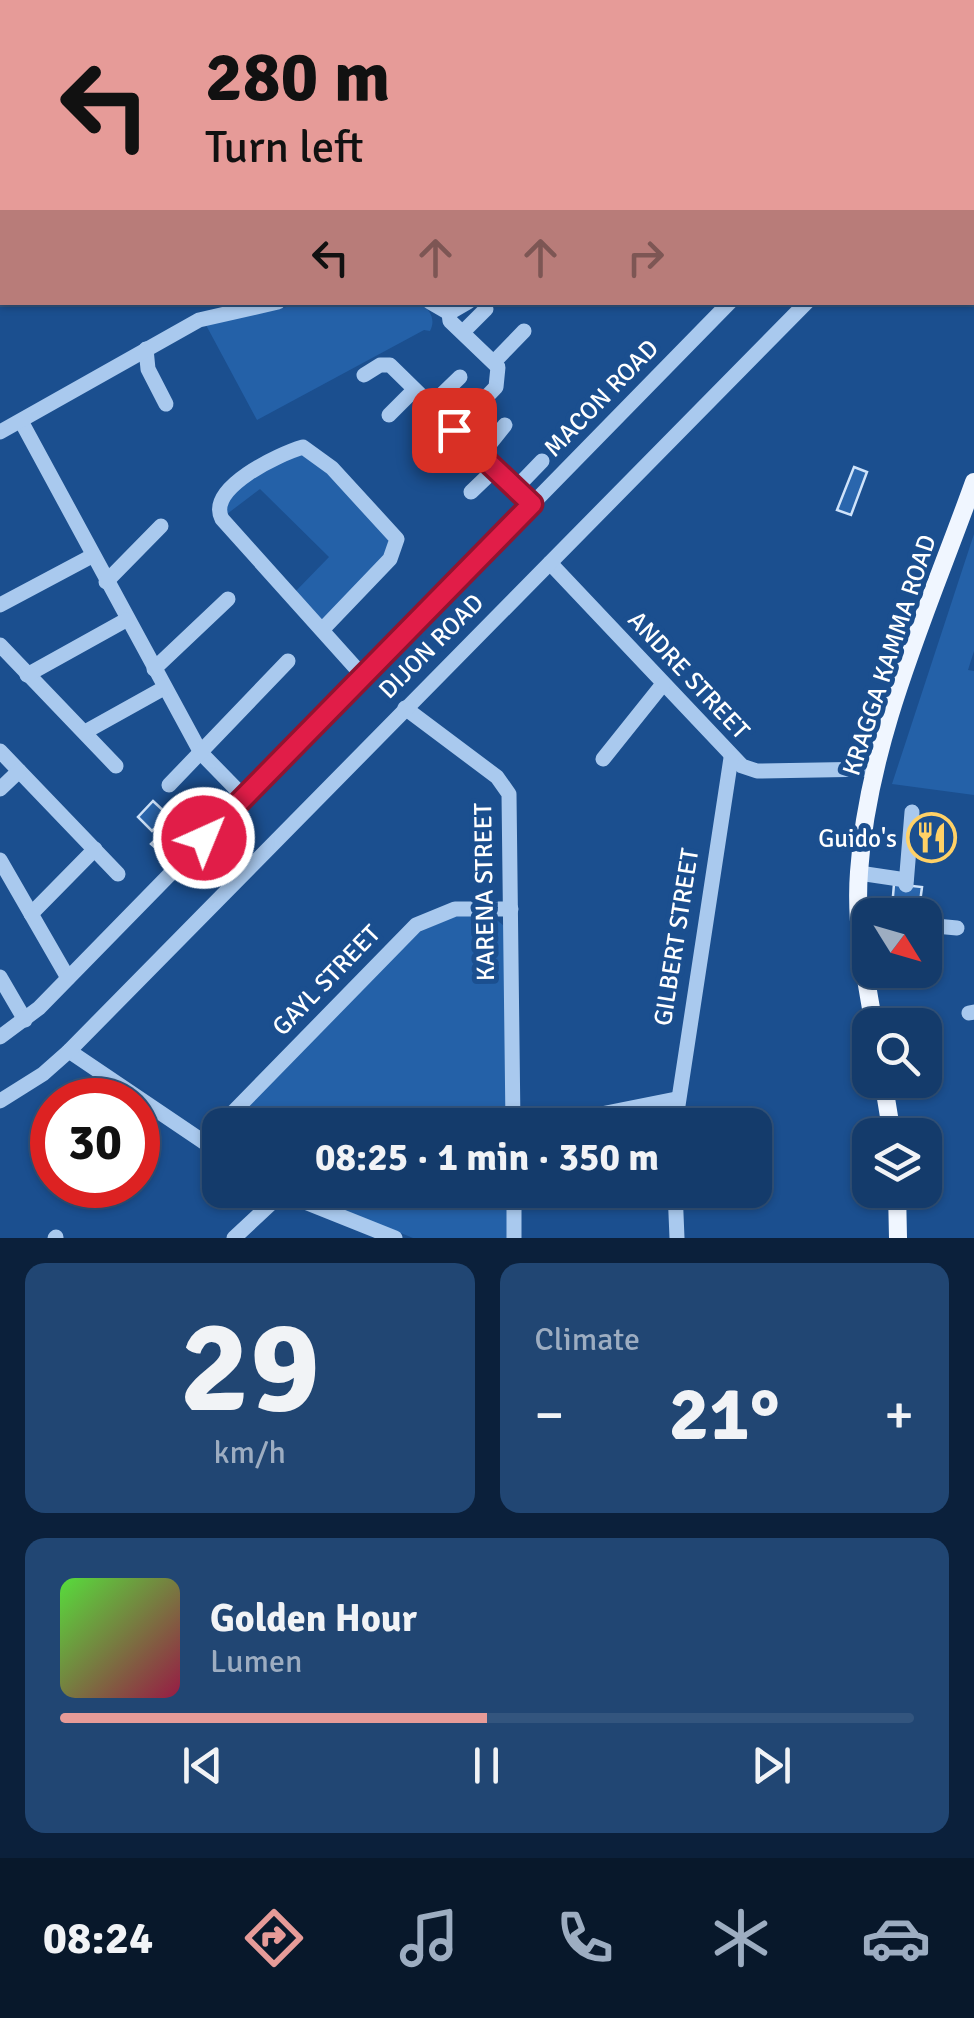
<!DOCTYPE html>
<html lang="en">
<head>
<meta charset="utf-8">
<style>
	:root { --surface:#143b6b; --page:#214673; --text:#f1f3f6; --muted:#9dadc1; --line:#33557e; --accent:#e69b98 }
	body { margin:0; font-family:Signika,sans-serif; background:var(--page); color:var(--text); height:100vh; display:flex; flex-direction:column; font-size:38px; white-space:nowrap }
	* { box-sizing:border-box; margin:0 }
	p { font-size:32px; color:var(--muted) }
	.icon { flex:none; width:55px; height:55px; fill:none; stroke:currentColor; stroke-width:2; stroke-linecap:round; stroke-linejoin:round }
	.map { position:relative; height:1238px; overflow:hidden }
	.sheet { display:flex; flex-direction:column; gap:25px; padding:25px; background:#0b203b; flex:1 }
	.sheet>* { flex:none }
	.hud { position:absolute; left:0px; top:0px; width:975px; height:305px; box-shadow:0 2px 8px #0004,0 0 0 2px var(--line); background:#e69b98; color:#111; overflow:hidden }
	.needle { width:65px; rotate:127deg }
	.controls { position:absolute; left:852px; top:898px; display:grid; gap:20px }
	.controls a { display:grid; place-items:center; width:90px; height:90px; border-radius:20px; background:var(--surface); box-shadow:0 2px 8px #0004,0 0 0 2px var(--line); font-size:50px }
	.speed { position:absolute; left:30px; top:1078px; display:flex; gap:20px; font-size:50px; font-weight:700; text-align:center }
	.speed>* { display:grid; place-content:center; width:130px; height:130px; border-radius:50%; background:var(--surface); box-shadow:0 2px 8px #0004,0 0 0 2px var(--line); line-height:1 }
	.speed .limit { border:15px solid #d22; background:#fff; color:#111 }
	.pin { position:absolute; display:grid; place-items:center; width:85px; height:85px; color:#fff; margin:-42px; border-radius:20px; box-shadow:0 5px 15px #0006 }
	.me { position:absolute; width:110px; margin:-55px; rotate:44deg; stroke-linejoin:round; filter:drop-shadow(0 0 8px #0008) }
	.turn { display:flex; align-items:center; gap:35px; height:210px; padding:0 40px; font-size:45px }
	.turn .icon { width:130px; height:130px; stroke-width:2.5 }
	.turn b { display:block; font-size:70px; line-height:85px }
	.lanes { display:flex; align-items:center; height:95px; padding:0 40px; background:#0003; justify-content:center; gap:50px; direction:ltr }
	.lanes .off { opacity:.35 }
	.big { font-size:75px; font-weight:700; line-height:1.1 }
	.sheet .widget { flex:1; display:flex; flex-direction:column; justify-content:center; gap:15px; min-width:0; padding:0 35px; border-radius:20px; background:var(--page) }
	.sheet .dial { align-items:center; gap:0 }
	.dial b { font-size:130px; line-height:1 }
	.song { display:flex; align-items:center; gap:30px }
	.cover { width:120px; height:120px; border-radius:15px; background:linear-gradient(135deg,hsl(110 70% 55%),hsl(340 70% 35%)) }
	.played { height:10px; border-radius:5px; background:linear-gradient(90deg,var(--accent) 50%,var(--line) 50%) }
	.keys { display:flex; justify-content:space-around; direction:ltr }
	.heat { display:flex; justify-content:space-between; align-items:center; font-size:55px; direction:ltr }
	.sheet .tiles { flex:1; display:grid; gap:25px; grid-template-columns:1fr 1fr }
	.widget:last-child { grid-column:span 2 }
	.trip { position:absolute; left:202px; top:1108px; width:570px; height:100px; border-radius:20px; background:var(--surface); box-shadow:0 2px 8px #0004,0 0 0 2px var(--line); font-weight:700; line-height:100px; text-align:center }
	.dock { display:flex; height:160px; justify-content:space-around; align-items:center; background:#08182b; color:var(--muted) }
	.dock .icon { width:70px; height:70px }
	.dock .on { color:var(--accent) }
	.dock b { font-size:45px; color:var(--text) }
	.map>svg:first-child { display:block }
</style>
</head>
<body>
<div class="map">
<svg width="974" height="1238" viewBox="0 0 974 1238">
	<rect width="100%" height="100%" fill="#1b4f8f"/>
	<g fill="#2461a8">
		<path d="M309,302L423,303C430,312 436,319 430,331L424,330L257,420L206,325Z"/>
		<path d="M294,454L313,457L388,537L389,554L323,621L294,593L329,557L260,489L227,514L224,507L239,485Z"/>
		<path d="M974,534V651L968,670L974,671V795L892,784Z"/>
		<path d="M491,915L504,926L508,1125H227L415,934L455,916Z"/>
		<path d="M294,1190H509L510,1238H413Z"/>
	</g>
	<g fill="#2a66ad" stroke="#cfe3fa" stroke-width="2.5">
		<path d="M854,467L867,472L851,515L837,510Z"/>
		<path d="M153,801L168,815L152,831L138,817Z"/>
		<path d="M160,835L166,842L158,850L151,844Z"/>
		<path d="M894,884L922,887L919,910L892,908Z"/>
	</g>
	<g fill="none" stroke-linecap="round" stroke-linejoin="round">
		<path stroke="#a9c9ee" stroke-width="2.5" stroke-dasharray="5 8" stroke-linecap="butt" d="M972,106L974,104"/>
		<g stroke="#a9c9ee" stroke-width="15">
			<path d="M76,0L84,2"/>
			<path d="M366,0L367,2"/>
			<path d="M505,0L507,2"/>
			<path d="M585,0L586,2"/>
			<path d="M846,0V2"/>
			<path d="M147,2L148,0"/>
			<path d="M309,2V0"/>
			<path d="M486,2L493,0"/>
			<path d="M930,2L945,0"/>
			<path d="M0,65L2,66"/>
			<path d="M0,122H2"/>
			<path d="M0,237L2,235"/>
			<path d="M430,302L449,313"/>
			<path d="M449,313L468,302"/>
			<path d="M463,332L486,309"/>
			<path d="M146,349L148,369L166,404"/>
			<path d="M494,362L524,331"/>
			<path d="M364,375L380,365H390L532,504"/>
			<path d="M430,406L460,377"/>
			<path d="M389,415L414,390"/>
			<path d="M21,421L201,753L244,797"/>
			<path d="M0,432L199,320L278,302"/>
			<path d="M432,454L496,387L498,367L450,321L449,313"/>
			<path d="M481,455L505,425"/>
			<path d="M515,489L542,461"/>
			<path d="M471,492L495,469"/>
			<path d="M550,563L742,766L757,771L875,769"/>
			<path d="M106,582L161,526"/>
			<path d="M0,605L92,556"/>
			<path d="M322,630L390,559L397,539L332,468L303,447C279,454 206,488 222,519L362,675"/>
			<path d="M0,645L116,766"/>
			<path d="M154,669L228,599"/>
			<path d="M27,675L126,620"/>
			<path d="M405,708L497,777L509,794L513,1125"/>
			<path d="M85,732L164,688"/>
			<path d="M0,751L118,874"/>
			<path d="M603,759L663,684"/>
			<path d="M169,785L288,661"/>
			<path d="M0,789L19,771"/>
			<path d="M0,860L68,978"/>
			<path d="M859,873L906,880"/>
			<path d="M906,885L912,812"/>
			<path d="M31,914L95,849"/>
			<path d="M904,915V909"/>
			<path d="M925,925L957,928"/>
			<path d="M0,977L25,1020"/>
			<path d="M969,1013L974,1012"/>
			<path d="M0,1037L39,1008L730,302"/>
			<path d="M69,1051L220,1153"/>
			<path d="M0,1101L43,1074L69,1051L807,302"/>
			<path d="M546,1125L676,1099"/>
			<path d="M675,1125L731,758"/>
			<path d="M204,1142L416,925L455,909H511"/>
			<path d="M275,1190L395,1238"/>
			<path d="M514,1190V1238"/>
			<path d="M675,1190L677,1238"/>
			<path d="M55,1238L56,1237"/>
			<path d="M234,1238L281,1194"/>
		</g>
		<g stroke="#f0f6ff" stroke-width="18">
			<path d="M874,1025C865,975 855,923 859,872C868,738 929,608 974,482"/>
			<path d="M883,1080L892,1135"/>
			<path d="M897,1190L898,1238"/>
		</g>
	</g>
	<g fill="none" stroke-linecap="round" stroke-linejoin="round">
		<defs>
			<path id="route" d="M204,838L532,504L454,430"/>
		</defs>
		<use href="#route" stroke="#92132f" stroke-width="25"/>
		<use href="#route" stroke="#e11d48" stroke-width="18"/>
	</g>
	<defs>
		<symbol id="restaurant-ring" viewBox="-11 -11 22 22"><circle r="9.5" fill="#1b4f8f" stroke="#ffd166" stroke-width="1.5"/><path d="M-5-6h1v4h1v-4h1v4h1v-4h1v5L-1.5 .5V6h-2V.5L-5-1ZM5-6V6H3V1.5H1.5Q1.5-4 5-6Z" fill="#ffd166"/></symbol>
	</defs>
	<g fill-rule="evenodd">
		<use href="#restaurant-ring" x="904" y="810" width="55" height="55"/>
	</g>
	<g text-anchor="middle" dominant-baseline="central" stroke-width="10" stroke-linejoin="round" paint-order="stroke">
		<g font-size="25" fill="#fff" stroke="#1b4f8f">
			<text transform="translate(601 398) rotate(-46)">MACON ROAD</text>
			<text transform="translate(431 646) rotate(-45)">DIJON ROAD</text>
			<text transform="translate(889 655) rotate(-72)">KRAGGA KAMMA ROAD</text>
			<text transform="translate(689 675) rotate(47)">ANDRE STREET</text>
			<text transform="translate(484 892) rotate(-91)">KARENA STREET</text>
			<text transform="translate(676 937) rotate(-81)">GILBERT STREET</text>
			<text transform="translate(326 980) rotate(-46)">GAYL STREET</text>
		</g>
		<g font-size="25" fill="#fff" stroke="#1b4f8f" text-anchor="end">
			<text x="897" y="838">Guido's</text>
		</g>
	</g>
</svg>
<div class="controls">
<a><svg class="needle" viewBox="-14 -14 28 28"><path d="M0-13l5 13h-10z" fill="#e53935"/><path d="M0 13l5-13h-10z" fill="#9dadc1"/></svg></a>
<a><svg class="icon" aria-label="search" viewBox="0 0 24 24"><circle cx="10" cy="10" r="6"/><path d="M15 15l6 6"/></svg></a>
<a><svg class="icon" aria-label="layers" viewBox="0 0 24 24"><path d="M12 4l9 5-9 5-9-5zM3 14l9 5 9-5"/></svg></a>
</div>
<div class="speed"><div class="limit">30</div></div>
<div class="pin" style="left:454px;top:430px;background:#d93025"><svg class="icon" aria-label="arrive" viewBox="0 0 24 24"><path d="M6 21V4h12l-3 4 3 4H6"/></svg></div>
<svg class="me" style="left:204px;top:838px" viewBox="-20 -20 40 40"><circle r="17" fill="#e11d48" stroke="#fff" stroke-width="3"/><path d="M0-11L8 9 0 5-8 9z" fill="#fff"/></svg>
<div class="trip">08:25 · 1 min · 350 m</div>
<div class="hud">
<div class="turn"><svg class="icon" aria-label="left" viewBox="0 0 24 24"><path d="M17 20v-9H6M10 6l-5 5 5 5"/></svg><div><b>280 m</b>Turn left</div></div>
<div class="lanes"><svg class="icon" aria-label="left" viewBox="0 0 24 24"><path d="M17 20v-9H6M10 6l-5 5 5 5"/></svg><svg class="icon off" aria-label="ahead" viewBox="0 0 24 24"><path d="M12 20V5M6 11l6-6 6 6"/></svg><svg class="icon off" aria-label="ahead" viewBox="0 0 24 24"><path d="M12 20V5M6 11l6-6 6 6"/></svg><svg class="icon off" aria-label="right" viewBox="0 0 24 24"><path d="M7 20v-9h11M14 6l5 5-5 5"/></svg></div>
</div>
</div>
<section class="sheet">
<div class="tiles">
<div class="widget dial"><b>29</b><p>km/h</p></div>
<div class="widget"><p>Climate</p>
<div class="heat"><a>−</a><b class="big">21°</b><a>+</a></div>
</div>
<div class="widget">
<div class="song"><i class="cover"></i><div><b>Golden Hour</b><p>Lumen</p></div></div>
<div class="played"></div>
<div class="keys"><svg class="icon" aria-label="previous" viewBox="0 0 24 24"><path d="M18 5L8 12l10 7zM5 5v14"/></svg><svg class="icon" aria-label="pause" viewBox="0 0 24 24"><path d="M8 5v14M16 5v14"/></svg><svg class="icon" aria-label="next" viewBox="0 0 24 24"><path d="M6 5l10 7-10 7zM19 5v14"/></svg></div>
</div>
</div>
</section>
<nav class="dock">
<b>08:24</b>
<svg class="icon on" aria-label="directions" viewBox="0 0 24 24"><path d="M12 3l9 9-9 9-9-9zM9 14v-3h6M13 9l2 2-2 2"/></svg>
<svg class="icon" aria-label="music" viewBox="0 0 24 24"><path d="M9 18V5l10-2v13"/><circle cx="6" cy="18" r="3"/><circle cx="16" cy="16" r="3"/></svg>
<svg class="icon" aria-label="phone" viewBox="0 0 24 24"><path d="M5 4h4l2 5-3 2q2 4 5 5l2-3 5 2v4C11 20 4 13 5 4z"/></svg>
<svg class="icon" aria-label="climate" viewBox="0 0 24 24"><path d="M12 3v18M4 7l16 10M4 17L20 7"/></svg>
<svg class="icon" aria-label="car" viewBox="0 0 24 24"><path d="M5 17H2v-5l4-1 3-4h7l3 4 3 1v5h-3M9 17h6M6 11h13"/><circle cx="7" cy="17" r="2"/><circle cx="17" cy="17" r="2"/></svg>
</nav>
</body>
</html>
